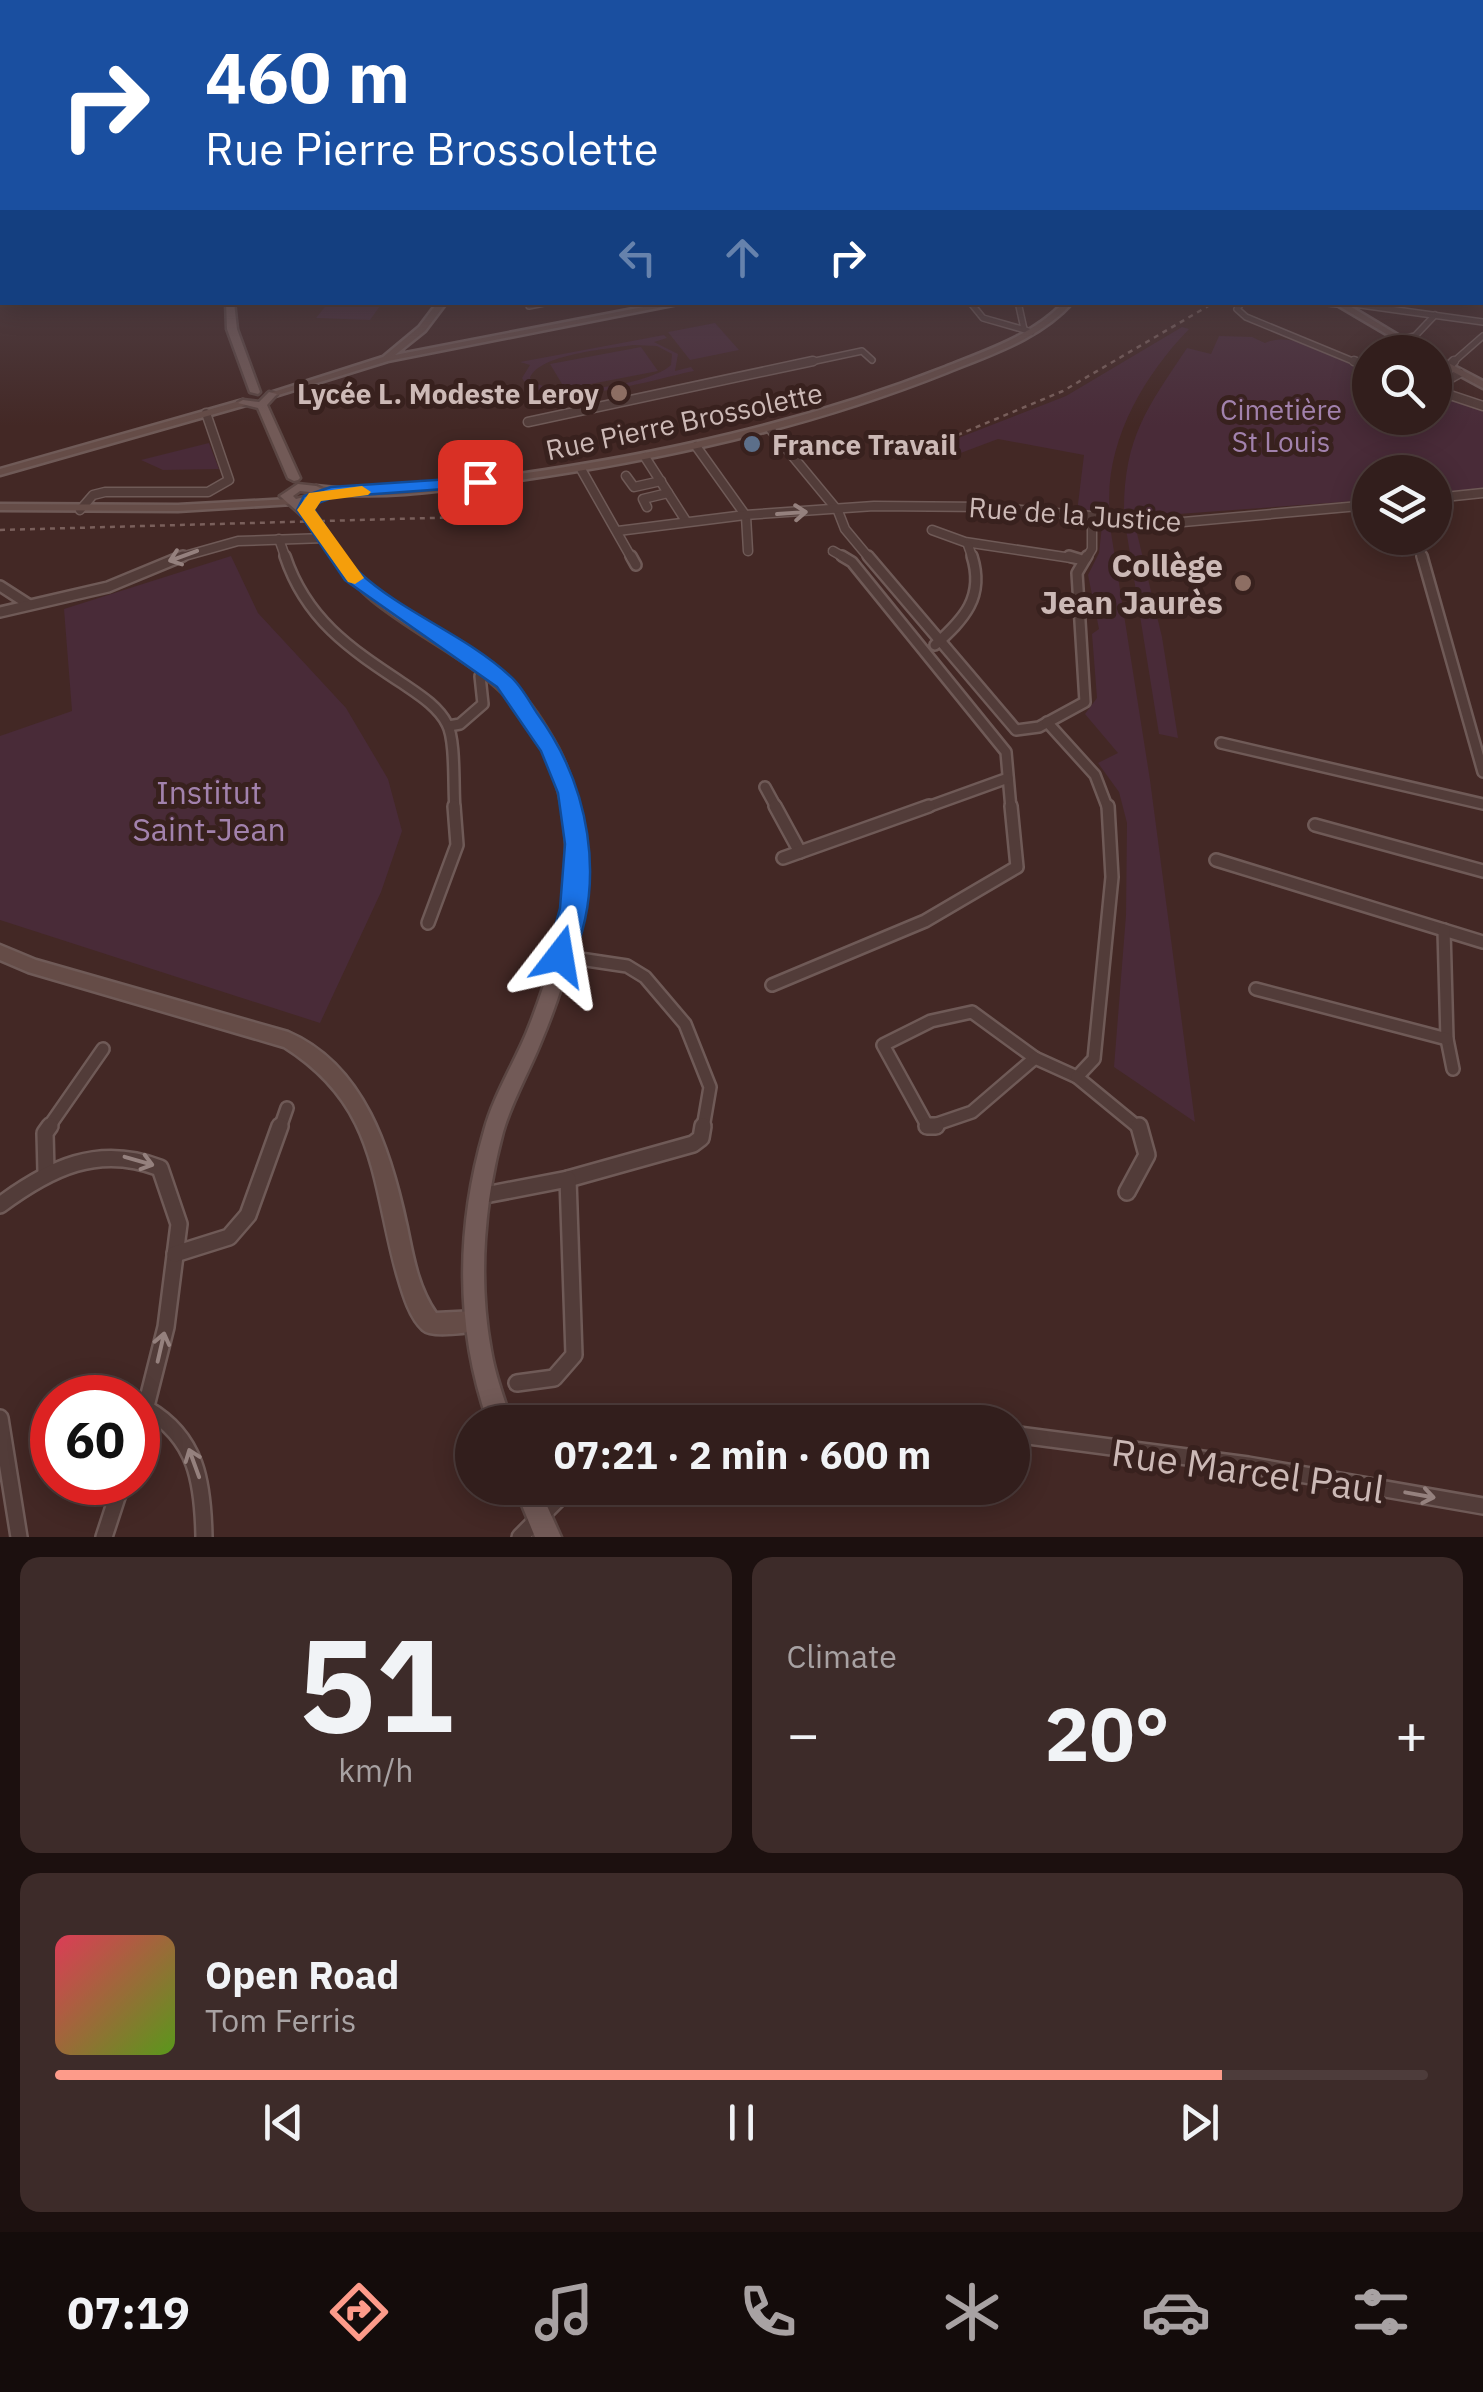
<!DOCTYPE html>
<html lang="en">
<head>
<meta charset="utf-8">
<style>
	:root { --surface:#321e1c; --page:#3d2b29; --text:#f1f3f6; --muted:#a8a2a3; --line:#4d3c3b; --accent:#fd9b8a }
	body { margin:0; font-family:"IBM Plex Sans",sans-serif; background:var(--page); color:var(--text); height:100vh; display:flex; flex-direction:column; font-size:38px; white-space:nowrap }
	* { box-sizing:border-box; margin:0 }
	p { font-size:32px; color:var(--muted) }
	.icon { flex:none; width:55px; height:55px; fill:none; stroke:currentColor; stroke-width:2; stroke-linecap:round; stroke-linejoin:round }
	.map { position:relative; height:1537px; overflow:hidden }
	.side { display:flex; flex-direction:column; gap:20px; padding:20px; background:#1c100f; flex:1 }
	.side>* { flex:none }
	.guide { position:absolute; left:0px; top:0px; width:1485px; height:305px; box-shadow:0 5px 25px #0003,0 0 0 2px var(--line); background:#1a4fa0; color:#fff; overflow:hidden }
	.fabs { position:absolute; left:1352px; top:335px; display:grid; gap:20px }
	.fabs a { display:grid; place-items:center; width:100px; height:100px; border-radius:50%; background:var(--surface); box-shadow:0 5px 25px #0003,0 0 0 2px var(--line); font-size:50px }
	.speed { position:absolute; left:30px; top:1375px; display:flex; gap:20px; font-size:50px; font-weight:700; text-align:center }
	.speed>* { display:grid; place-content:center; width:130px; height:130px; border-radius:50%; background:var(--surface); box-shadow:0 5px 25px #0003,0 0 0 2px var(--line); line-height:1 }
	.speed .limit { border:15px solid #d22; background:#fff; color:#111 }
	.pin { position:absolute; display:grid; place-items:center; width:85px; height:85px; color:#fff; margin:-42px; border-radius:20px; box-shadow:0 5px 15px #0006 }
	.me { position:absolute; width:110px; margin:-55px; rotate:14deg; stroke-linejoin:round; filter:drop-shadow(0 0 8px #0008) }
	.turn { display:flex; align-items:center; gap:35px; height:210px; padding:0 40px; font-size:45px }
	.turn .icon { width:130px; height:130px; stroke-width:2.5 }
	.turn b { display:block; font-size:70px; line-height:85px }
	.lanes { display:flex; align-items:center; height:95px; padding:0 40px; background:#0003; justify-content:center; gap:50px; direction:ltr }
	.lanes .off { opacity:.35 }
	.big { font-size:75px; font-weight:800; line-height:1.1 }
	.side .widget { flex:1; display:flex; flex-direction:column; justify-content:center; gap:15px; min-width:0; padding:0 35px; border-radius:20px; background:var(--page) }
	.side .dial { align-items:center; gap:0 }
	.dial b { font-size:130px; line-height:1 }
	.song { display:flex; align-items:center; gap:30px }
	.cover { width:120px; height:120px; border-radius:15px; background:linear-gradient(135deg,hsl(350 70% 55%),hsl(90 70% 35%)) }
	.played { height:10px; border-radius:5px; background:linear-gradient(90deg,var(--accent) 85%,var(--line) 85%) }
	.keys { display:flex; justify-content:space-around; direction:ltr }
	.heat { display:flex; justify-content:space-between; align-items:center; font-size:55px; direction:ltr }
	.side .tiles { flex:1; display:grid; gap:20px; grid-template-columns:1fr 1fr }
	.widget:last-child { grid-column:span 2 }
	.trip { position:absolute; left:455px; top:1405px; width:575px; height:100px; border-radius:50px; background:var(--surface); box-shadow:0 5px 25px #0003,0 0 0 2px var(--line); font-weight:800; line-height:100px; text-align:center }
	.tabs { display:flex; height:160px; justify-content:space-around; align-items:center; background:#140c0b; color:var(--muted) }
	.tabs .icon { width:70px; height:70px }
	.tabs .active { color:var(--accent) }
	.tabs b { font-size:45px; color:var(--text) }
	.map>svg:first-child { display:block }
</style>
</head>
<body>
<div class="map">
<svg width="1483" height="1537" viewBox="0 0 1483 1537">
	<rect width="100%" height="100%" fill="#432825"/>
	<g fill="#492b38" fill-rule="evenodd">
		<path d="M328,303V302L382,303L370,320L316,318Z"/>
		<path d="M715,323L739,350L690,360L668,332Z"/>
		<path d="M1182,327L1189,329C1142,378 1103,445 1110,515L1077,512L1084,455L998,439L950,457L935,447L1066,396Z"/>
		<path d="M664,335L667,338L654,342L678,354L675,371L691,367L694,371C657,378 545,415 522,378L530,365L520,362ZM633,345L657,346L672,354L671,365C652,384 548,402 530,378C539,354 608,349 633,345Z"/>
		<path d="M1219,336L1252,337L1265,343C1293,329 1340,360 1370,371V418H1435V393L1483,410V489L1435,494V472H1370V500L1124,518C1123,439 1145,411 1187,348L1211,354Z"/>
		<path d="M641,347L658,371L565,389L550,364Z"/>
		<path d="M209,443L219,469L163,470L141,460Z"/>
		<path d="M1102,526H1110L1150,780L1195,1122L1114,1067L1126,915L1127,823L1119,792L1098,763L1118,753L1085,714L1097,698L1092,634L1099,629L1088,575L1099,553Z"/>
		<path d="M1126,529H1136L1162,637L1178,738L1159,734Z"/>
		<path d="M231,556L258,613L346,708L388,779L402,831L381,892L320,1023L0,920V736L72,711L64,609Z"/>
	</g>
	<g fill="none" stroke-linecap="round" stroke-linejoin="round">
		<defs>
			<g id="street-far4">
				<path d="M970,302L983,318L1032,332"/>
				<path d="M1018,302L1024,329"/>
				<path d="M1242,302L1237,309L1246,317L1360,364"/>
				<path d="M1318,302L1337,304"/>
				<path d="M1339,302L1483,322"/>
				<path d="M529,306L549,302"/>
				<path d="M1398,340L1415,336L1435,315"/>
				<path d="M801,364L862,351L872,360"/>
				<path d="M1451,364L1483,336"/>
			</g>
			<g id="street-far3">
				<path d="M1354,361L1370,368"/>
				<path d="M1448,367L1454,361"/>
				<path d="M1435,387L1460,373"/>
				<path d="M1435,390L1483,406"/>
				<path d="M528,422L813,361"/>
				<path d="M771,430L838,511L845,529L870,559"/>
				<path d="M696,446L746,516L748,551"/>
				<path d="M645,457L686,521"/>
				<path d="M581,469L632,559"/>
				<path d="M626,476L634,487L661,481"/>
				<path d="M1435,498L1483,493"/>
				<path d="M647,507L643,499L668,493"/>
				<path d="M80,510L93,495L105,492H208L229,480L206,413"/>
				<path d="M932,530L965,542L1078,559"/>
				<path d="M618,531L745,515L874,506L987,507L1172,523L1370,505"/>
				<path d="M1418,538L1422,559"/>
				<path d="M279,539L286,559"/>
				<path d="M968,545L973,559"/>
				<path d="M833,551L847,559"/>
				<path d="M174,559L238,541L325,538"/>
				<path d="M1086,559L1092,549V521"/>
			</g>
			<g id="street-far2">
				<path d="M285,556C306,619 349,648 402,683C418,694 438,706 447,724C456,740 453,789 455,809"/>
				<path d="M631,556L636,565"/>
				<path d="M842,556L852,562L1006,752L1011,809"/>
				<path d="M868,556L1016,730L1039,727L1085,702L1077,573L1087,556"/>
				<path d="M1069,556L1082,560"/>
				<path d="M1422,556L1483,772"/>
				<path d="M0,586L28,604"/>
				<path d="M0,612L108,587L183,556"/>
				<path d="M935,645C964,619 985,597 972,556"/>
				<path d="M1047,722L1095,775L1108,809"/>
				<path d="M449,726L460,724L483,704L480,676L487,667"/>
				<path d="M1221,743L1483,804"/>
				<path d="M765,787L777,809"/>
				<path d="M922,809L1008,778"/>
			</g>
			<g id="street-far1">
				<path d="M775,806L800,852"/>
				<path d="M1315,825L1483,871"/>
				<path d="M783,858L929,806"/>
				<path d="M1216,860L1483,942"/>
				<path d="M428,923L457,845L454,806"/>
				<path d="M1444,930L1447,1039L1453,1069"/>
				<path d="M560,956L627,966L645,977L685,1024L710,1087L703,1128"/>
				<path d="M772,985L925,921L1017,867L1011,806"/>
				<path d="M1256,989L1447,1039"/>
				<path d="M972,1012L1035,1058L972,1112L928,1127L883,1045L931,1021Z"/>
				<path d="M1035,1058L1077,1077L1094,1059L1112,877L1108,806"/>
				<path d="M1077,1077L1139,1128"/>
				<path d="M48,1128L103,1049"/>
				<path d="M280,1128L287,1108"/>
			</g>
			<g id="street">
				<path d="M927,1126H936"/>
				<path d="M46,1172L45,1133L50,1126"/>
				<path d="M568,1179L693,1144L701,1138L703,1126"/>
				<path d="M1127,1192L1147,1155L1139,1126"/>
				<path d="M480,1196L568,1179L574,1355L554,1378L517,1383"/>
				<path d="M0,1205C50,1168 98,1144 160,1168L179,1224L166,1327L138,1438"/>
				<path d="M175,1254L229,1237L248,1215L280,1126"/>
				<path d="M147,1409C197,1438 203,1483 204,1537"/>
				<path d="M0,1418L19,1537"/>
				<path d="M891,1422H951"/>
				<path d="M1012,1434L1248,1465L1483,1506"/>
				<path d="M104,1537L122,1482"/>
				<path d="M520,1537L569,1488"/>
			</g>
			<g id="secondary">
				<rect x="0" y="280" width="2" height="4"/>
				<path d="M438,302H447L425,331L395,355L669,302H688L388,361L275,396L267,394L383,357L419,327Z"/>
				<path d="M1064,302H1073C1040,339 992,354 948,372C808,428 662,460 513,481C447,490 382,501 316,492L311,489L316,486C382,494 447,484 512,475C661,454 805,422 945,367C987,350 1032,336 1064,302Z"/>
				<path d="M1332,302H1343L1426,352H1417Z"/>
				<path d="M1435,356L1483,381V388L1435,362Z"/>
				<path d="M243,400L248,403L246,405L0,475V469Z"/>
				<path d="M289,499L294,502L293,504L178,511L0,510V504L178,505Z"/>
				<path d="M0,945L36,960L288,1032C365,1065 391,1152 407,1227C413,1257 418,1287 436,1313L476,1311L483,1314L486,1321L483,1328C473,1333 431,1338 423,1330C409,1318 402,1291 397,1274C371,1179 377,1106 284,1047L28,972L0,960Z"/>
			</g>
			<g id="primary">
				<rect x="1482" y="231" width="1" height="4"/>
				<path d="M226,302H234L237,329L260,392L258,394L250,392L227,329Z"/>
				<path d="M269,392L277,394L267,405L300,478L298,480L294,481L288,478L258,408L238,403L243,400L259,402Z"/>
				<path d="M298,484L316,486L322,489L317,500L303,504L313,514V518H305L280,496ZM300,491L310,492L308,496L296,499L293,496Z"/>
				<path d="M320,527L324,529C334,543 343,559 355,571C403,617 468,640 515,686C532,704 546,726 558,748C605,840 579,952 541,1042C529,1072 512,1101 503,1132C484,1202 478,1279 491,1350C495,1375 504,1399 512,1422H488C455,1328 456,1228 484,1131C493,1097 512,1067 526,1034C562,946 585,845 546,754C511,674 435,651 372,600C348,580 331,557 314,531Z"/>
				<path d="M515,1488H539L561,1537H535Z"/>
			</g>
		</defs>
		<use href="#street-far4" stroke="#6f5a57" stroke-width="8"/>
		<use href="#street-far3" stroke="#6f5a57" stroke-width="11"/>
		<use href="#street-far2" stroke="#6f5a57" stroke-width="14"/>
		<use href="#street-far1" stroke="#6f5a57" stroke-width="16"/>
		<use href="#street" stroke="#6f5a57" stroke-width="20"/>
		<use href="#secondary" stroke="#6f5a57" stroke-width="5"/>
		<use href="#primary" stroke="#5b4643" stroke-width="5"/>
		<use href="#street-far4" stroke="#523c39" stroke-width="5"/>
		<use href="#street-far3" stroke="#523c39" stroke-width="8"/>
		<use href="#street-far2" stroke="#523c39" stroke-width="9"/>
		<use href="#street-far1" stroke="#523c39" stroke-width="11"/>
		<use href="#street" stroke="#523c39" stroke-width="15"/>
		<use href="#secondary" fill="#654c47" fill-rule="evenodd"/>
		<use href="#primary" fill="#725a57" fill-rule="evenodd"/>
		<g stroke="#795f5b" stroke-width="2.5" stroke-dasharray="5 5" stroke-linecap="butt">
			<path d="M948,439L1063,391L1215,302"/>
			<path d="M0,530L503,516"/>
		</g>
		<defs>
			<path id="primary-bridge" d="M309,516L320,531"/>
		</defs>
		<use href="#primary-bridge" stroke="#5b4643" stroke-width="15" stroke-linecap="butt"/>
		<use href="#primary-bridge" stroke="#725a57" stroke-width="11"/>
	</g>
	<defs><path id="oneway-shaft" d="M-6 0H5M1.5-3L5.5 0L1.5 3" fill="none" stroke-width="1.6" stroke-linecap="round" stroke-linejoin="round" transform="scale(2.5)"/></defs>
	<g stroke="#95817e">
		<use href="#oneway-shaft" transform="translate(792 513) rotate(-4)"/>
		<use href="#oneway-shaft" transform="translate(183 556) rotate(160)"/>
		<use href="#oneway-shaft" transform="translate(139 1161) rotate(16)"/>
		<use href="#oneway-shaft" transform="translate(161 1347) rotate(-77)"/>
		<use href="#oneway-shaft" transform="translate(194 1463) rotate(-110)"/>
		<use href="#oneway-shaft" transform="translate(1420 1495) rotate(10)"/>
	</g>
	<linearGradient id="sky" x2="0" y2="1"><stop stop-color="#251614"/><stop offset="0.5" stop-color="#554851"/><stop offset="1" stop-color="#554851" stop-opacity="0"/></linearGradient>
	<rect width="1483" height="426" fill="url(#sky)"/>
	<path fill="#1a73e8" stroke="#114b97" stroke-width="2.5" d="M480,477L488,482L486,486L334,497L318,503L314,510C329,530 342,556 359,572C403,613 466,635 510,676C521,685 529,701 537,713C589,784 608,881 570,965L560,968L551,965L547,956L560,908L565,844L558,793L541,751L497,687L345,580L297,510L304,496L331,487Z"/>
	<path fill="#f59e0b" d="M362,486L371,492L368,495L321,501L315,510L364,578L355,584L348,582L297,510L309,493Z"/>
	<g fill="#8d6e63" stroke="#38211e" stroke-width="4">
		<circle cx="619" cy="393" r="10"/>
		<circle cx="1243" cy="583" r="10"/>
	</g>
	<circle fill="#5c6f8a" stroke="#38211e" stroke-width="4" cx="752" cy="444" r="10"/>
	<g text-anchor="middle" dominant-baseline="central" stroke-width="10" stroke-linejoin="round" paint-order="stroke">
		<g font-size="28" font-weight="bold" fill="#ccb9b6" stroke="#38211e" text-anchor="end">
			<text x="599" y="393">Lycée L. Modeste Leroy</text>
			<text x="772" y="444" text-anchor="start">France Travail</text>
		</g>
		<g font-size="28" fill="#a282ad" stroke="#38211e">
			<text x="1281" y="409">Cimetière<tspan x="1281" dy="32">St Louis</tspan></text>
		</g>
		<g font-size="28" fill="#ccb9b6" stroke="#38211e">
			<text transform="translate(684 421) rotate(-12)">Rue Pierre Brossolette</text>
			<text transform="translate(1075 514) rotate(4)">Rue de la Justice</text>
		</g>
		<g font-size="32" font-weight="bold" fill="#ccb9b6" stroke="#38211e" text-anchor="end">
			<text x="1223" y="565">Collège<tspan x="1223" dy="37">Jean Jaurès</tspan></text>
		</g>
		<g font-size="32" fill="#a282ad" stroke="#38211e">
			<text x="209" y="792">Institut<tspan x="209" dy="37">Saint-Jean</tspan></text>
		</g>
		<g font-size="38" fill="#ccb9b6" stroke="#38211e">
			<text transform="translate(1248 1470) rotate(8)">Rue Marcel Paul</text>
		</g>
	</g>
</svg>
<div class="fabs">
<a><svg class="icon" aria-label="search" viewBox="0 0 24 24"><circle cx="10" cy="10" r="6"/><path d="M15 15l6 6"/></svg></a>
<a><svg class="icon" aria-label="layers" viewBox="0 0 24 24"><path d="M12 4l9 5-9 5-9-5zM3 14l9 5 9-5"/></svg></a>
</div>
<div class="speed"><div class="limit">60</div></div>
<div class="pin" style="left:480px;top:482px;background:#d93025"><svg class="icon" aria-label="arrive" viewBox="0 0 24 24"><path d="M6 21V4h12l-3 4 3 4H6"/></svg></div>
<svg class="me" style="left:560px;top:956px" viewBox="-20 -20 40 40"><path d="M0-17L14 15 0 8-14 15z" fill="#1a73e8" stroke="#fff" stroke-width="4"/></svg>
<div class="trip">07:21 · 2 min · 600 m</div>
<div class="guide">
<div class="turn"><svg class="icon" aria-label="right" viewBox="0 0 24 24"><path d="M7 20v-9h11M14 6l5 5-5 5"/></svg><div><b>460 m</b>Rue Pierre Brossolette</div></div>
<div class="lanes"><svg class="icon off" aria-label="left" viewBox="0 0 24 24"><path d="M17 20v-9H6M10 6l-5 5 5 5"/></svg><svg class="icon off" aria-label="ahead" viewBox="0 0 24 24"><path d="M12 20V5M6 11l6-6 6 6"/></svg><svg class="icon" aria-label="right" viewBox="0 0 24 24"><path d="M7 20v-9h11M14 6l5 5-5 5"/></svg></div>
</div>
</div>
<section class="side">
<div class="tiles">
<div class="widget dial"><b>51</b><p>km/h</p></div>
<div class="widget"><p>Climate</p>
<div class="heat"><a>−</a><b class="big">20°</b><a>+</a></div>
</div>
<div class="widget">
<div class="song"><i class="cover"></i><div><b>Open Road</b><p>Tom Ferris</p></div></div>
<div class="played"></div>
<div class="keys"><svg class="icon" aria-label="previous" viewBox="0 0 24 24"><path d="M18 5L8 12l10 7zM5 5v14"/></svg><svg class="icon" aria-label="pause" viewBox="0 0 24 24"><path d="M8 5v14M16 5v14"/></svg><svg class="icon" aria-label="next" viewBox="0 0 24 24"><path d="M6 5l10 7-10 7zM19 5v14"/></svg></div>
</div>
</div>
</section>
<nav class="tabs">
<b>07:19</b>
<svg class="icon active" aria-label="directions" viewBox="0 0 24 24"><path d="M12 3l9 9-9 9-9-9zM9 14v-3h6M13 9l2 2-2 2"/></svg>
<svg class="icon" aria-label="music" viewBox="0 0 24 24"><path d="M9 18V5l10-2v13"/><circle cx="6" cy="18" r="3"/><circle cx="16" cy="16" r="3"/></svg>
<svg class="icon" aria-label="phone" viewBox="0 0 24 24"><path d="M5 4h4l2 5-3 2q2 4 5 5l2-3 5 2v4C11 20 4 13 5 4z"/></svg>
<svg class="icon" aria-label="climate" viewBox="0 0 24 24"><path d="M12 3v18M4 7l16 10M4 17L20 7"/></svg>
<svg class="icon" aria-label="car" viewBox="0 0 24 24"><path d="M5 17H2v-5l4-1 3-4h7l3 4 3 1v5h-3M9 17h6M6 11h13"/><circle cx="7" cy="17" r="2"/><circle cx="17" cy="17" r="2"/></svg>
<svg class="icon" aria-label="filters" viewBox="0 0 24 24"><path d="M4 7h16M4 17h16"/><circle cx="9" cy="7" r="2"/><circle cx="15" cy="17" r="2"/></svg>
</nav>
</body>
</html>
